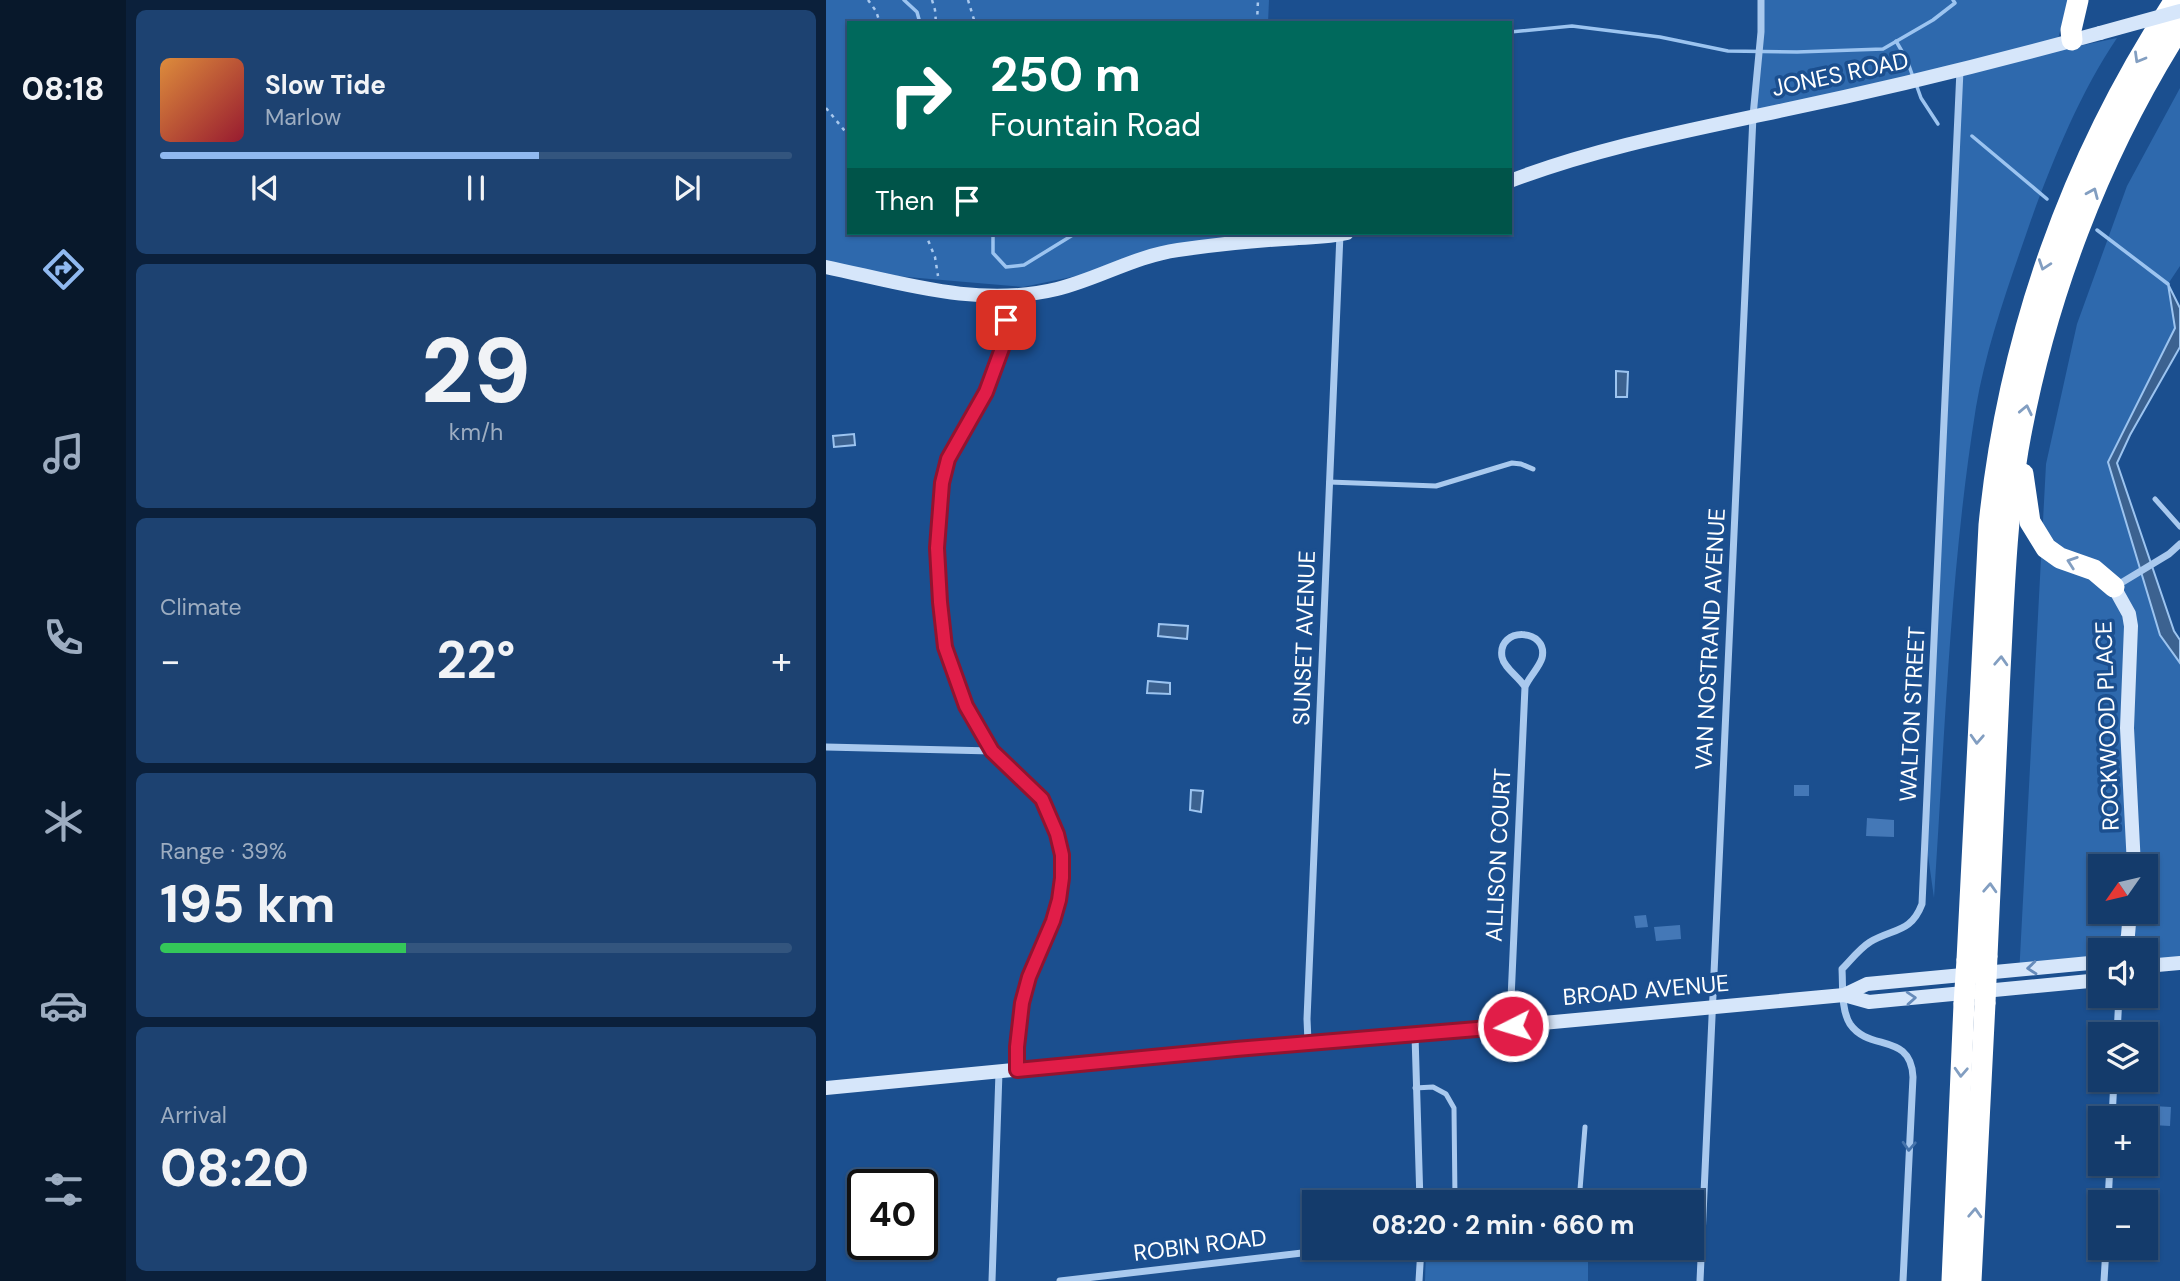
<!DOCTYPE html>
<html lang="en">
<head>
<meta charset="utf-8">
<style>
	:root { --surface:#143b6b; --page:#1d4271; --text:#f1f3f6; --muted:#9dadc1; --line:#33557e; --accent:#90b9f0 }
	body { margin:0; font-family:"DM Sans",sans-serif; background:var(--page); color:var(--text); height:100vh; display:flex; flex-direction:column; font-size:26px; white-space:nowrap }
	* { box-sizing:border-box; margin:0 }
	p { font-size:23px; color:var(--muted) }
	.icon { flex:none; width:38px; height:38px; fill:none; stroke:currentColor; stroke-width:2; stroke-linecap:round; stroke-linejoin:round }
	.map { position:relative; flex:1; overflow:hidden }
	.details { display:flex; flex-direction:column; gap:10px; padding:10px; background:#0b203b; width:700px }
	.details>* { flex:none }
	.top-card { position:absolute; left:21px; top:21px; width:665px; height:214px; border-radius:0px; box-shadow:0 2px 5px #0004,0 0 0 2px var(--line); background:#00695c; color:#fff; overflow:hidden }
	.needle { width:46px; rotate:236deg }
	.fabs { position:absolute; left:1262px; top:854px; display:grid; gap:14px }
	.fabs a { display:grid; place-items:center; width:70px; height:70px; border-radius:0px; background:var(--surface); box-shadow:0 2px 5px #0004,0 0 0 2px var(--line); font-size:35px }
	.speed { position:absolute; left:21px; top:1169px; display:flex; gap:14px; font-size:35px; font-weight:700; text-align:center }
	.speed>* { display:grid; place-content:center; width:91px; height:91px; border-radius:50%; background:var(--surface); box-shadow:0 2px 5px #0004,0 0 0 2px var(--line); line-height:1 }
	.speed .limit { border:4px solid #111; border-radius:10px; background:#fff; color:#111 }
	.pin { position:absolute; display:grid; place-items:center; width:60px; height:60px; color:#fff; margin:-30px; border-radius:14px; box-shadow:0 4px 10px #0006 }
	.me { position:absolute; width:77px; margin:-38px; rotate:265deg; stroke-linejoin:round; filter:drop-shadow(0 0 5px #0008) }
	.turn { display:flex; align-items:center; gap:24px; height:147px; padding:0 28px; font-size:32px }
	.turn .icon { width:91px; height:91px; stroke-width:2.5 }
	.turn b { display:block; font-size:49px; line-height:60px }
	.then { display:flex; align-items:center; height:66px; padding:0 28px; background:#0003; gap:14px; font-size:26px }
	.big { font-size:52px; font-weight:700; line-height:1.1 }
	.details .card { flex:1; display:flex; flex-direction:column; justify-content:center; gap:10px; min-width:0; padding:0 24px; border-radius:10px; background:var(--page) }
	.details .dial { align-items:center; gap:0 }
	.dial b { font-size:91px; line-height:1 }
	.song { display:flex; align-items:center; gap:21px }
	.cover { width:84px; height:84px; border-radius:10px; background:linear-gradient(135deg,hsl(30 70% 55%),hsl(350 70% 35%)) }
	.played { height:7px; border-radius:4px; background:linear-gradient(90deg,var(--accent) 60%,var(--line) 60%) }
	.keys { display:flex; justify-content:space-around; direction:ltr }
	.heat { display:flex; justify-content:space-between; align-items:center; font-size:38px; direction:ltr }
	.charge { height:10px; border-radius:5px; background:linear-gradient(90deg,#34c759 39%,var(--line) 0) }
	.trip { position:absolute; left:476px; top:1190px; width:402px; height:70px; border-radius:0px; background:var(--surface); box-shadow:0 2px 5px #0004,0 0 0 2px var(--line); font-weight:700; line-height:70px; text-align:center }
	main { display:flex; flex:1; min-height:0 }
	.tabs { display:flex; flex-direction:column; width:126px; justify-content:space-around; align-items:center; background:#08182b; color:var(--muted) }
	.tabs .icon { width:49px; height:49px }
	.tabs .on { color:var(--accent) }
	.tabs b { font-size:32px; color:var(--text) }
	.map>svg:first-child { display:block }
</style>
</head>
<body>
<main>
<nav class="tabs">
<b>08:18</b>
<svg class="icon on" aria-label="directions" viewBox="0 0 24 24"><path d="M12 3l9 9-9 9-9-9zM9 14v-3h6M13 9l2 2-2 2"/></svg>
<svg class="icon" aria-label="music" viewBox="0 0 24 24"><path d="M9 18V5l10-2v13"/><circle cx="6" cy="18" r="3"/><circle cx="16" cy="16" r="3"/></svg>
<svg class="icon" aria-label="phone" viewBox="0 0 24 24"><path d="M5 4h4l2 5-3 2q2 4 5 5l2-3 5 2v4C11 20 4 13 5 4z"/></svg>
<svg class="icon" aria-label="climate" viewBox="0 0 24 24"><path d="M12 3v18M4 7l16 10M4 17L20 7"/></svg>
<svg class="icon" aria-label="car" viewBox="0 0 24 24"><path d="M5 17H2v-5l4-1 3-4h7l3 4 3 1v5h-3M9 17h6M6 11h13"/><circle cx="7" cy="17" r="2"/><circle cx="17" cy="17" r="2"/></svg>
<svg class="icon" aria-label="filters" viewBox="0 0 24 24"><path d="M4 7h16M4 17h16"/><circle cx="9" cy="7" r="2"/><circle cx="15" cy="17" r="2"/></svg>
</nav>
<section class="details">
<div class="card">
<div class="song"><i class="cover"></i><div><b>Slow Tide</b><p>Marlow</p></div></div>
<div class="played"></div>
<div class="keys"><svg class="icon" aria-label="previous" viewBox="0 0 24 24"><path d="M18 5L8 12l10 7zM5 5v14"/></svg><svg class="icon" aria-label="pause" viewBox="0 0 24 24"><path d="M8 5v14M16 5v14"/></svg><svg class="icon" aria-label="next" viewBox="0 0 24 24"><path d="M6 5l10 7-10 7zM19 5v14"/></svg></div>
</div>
<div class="card dial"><b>29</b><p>km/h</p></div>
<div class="card"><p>Climate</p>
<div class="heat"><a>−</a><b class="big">22°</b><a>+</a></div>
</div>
<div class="card"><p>Range · 39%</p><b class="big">195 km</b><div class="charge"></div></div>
<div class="card"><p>Arrival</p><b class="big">08:20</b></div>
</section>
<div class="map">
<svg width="1354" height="1281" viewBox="0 0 1354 1281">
	<rect width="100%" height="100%" fill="#1b4f8f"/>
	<g fill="#2e69ad" fill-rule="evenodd">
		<path d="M0,0H443L442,23H23V233H430L429,239L197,287L0,270Z"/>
		<path d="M937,0H1242L1229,51L1291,38C1255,91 1227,159 1205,220C1184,281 1161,343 1150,407C1124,569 1119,734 1108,898L1100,841L1137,65L929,119Z"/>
		<path d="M1354,88V266L1342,284L1349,328L1282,462L1334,634L1354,663V961L1320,965V950H1274V969L1193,976L1220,464L1251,324L1301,186ZM1274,866H1320V912H1274Z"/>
		<path d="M685,1248H762V1281H599L600,1252Z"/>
	</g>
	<g fill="#3c6290" stroke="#9cc4f0" stroke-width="2">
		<path d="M1342,284L1354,308V347L1304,435L1291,463L1348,631L1354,640V663L1334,635L1282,462L1349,328Z"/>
		<path d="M790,371L802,372L801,397H790Z"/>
		<path d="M28,434L29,445L8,447L7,436Z"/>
		<path d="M333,624L362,626L361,639L332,636Z"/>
		<path d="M322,681L344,683V694L321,693Z"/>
		<path d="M365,790L377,791L375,812L364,810Z"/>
	</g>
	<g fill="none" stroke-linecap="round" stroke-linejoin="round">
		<g stroke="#9cc4f0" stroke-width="3.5">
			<path d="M78,0L91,12L94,23"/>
			<path d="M684,32L746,26L834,37L902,51L971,52L1057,49L1107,20L1129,3L1127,0"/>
			<path d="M1070,41L1081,60L1087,77"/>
			<path d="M1090,84L1095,98L1112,124"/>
			<path d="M1146,136L1221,199"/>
			<path d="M1271,230L1342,284"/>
			<path d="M167,233V253L180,267L198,265L250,233"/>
		</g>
	</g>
	<g fill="#4478b7">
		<rect x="968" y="785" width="15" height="11"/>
		<path d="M1041,818L1068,820V837L1040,836Z"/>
		<path d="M820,915L822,927L810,928L808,916Z"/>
		<path d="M854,925L855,939L830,941L828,927Z"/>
		<path d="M1327,1106L1345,1107L1344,1126L1326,1125Z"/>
	</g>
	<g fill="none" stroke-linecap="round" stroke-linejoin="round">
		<g stroke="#a9c9ee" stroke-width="2.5" stroke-dasharray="3.5 5" stroke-linecap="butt">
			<path d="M42,0L50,11L54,23"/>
			<path d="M106,0L109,10L110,23"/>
			<path d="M142,0L149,23"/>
			<path d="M431,23L432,0"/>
			<path d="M0,108L23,136"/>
			<path d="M99,233L109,257L112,276"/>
		</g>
		<g stroke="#a9c9ee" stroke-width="5">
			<path d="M503,482L610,486L686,463L695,464L707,469"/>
			<path d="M1329,499L1354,527"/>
			<path d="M589,1088L607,1087L620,1094L628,1108L629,1200L631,1202"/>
			<path d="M753,1202L759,1127"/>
		</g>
		<g stroke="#a9c9ee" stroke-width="7">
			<path d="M182,297C179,333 176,361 159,394C148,416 133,436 123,458C111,484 111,519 111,547C111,611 120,669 152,725C157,734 161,744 167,752C194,783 219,790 231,834C239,862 237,894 226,922C219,940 209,957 203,975C194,1005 191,1038 191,1069"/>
			<path d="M1290,586L1343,554L1354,544"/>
			<path d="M0,747L166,751"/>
			<path d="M687,1026L685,999L699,687C703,677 713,668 716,658C723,628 671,626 676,657C678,668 693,677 699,687"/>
			<path d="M1291,1034L1293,996"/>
			<path d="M589,1035L594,1202"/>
			<path d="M482,1042L481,1019L514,234"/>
			<path d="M1286,1118L1288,1080"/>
			<path d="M1282,1202L1284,1164"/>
			<path d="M166,1281L173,1072"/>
			<path d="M234,1281L519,1248"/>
			<path d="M593,1281L595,1248"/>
			<path d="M874,1281L927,116L935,32V0"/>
			<path d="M1077,1281L1087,1077C1085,1032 1043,1052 1024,1024C1015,1010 1017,986 1016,969C1025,960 1033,949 1044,942C1068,928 1085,933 1096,904L1134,70"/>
			<path d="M1278,1281L1280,1248"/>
		</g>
		<g stroke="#d6e6fa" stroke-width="14">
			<path d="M684,181C773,147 865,130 958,110C1064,88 1169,62 1274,33"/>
			<path d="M0,267C76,283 153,308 231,289C272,279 309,256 352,250C387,245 423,241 458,239C479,237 501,238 521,233"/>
			<path d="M1288,587L1303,614L1305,626L1301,728L1308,866"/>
			<path d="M1299,950L1302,935L1304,912"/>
			<path d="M1320,966L1354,963"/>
			<path d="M1018,995L1043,1002L1274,980"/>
			<path d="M0,1088L395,1050L589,1035L1018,995L1041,984L1274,962"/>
		</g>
		<g stroke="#fff" stroke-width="21">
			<path d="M1246,40L1245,30L1252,0"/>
			<path d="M1197,474L1204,522L1220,548L1234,558L1268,570L1288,587"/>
			<path d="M1161,956C1165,861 1170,766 1174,671C1178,597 1180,523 1192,450C1218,300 1273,156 1354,28"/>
			<path d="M1141,960L1163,525C1182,337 1245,158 1349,0"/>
			<path d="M1126,1281L1138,1004"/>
			<path d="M1145,1281L1159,1003"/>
		</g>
		<path stroke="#d6e6fa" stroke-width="14" d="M1274,33L1354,11"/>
		<g stroke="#fff" stroke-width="21">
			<path d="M1159,1003L1161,956"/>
			<path d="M1138,1004L1141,960"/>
		</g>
	</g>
	<defs><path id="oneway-chevron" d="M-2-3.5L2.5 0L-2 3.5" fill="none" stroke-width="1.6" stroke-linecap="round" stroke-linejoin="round" transform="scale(1.75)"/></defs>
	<g stroke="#829ec1">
		<use href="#oneway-chevron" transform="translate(1313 58) rotate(120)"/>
		<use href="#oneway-chevron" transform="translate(1267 193) rotate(-67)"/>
		<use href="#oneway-chevron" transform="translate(1218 265) rotate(109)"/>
		<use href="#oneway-chevron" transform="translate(1200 410) rotate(-78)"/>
		<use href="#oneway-chevron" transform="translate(1246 562) rotate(-161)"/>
		<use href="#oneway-chevron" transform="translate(1175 661) rotate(-87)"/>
		<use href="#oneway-chevron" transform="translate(1151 739) rotate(93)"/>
		<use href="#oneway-chevron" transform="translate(1164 888) rotate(-87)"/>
		<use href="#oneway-chevron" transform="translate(1135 1072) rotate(93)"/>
		<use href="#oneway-chevron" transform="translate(1149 1213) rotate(-87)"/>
	</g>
	<g stroke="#668bba">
		<use href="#oneway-chevron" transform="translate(1206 968) rotate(175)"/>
		<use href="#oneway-chevron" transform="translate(1085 998) rotate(-4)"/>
	</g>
	<use stroke="#4674ac" href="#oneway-chevron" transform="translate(1083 1146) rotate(93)"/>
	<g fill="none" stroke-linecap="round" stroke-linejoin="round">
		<defs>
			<path id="route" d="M180,320L178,343L160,392L122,459L116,483L111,548L114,602L119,647L140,706L166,751L216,799L231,834L236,855V878L233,900L227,921L203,977L196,1003L191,1047V1070L410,1049L687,1026"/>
		</defs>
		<use href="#route" stroke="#92132f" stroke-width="18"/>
		<use href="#route" stroke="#e11d48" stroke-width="12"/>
	</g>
	<g text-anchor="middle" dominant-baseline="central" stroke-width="7" stroke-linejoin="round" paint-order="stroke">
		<g font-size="23" fill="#fff" stroke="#1b4f8f">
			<text transform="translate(1014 74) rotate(-12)">JONES ROAD</text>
			<text transform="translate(478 638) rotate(-88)">SUNSET AVENUE</text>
			<text transform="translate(884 639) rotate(-87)">VAN NOSTRAND AVENUE</text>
			<text transform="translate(1086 714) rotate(-87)">WALTON STREET</text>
			<text transform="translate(1281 726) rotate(-92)">ROCKWOOD PLACE</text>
			<text transform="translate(672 855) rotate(-87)">ALLISON COURT</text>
			<text transform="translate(820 990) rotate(-5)">BROAD AVENUE</text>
			<text transform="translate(374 1245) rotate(-7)">ROBIN ROAD</text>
		</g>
	</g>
</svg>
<div class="fabs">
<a><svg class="needle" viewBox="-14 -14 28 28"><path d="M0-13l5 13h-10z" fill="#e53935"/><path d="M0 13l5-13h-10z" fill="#9dadc1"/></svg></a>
<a><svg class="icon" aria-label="sound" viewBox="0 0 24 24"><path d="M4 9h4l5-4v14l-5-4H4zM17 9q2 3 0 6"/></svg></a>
<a><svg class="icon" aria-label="layers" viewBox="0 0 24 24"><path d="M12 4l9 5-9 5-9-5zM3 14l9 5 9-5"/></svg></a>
<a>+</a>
<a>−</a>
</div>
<div class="speed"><div class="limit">40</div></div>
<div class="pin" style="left:180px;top:320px;background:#d93025"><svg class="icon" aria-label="arrive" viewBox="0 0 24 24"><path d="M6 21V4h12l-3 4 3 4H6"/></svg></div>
<svg class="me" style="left:687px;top:1026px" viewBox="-20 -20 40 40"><circle r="17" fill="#e11d48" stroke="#fff" stroke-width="3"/><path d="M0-11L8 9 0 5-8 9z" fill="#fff"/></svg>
<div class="trip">08:20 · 2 min · 660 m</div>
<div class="top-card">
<div class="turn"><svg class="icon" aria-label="right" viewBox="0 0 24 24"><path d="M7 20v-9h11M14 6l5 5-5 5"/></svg><div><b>250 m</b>Fountain Road</div></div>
<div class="then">Then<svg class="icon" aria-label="arrive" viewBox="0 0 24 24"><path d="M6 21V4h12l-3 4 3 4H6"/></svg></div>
</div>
</div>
</main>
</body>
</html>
